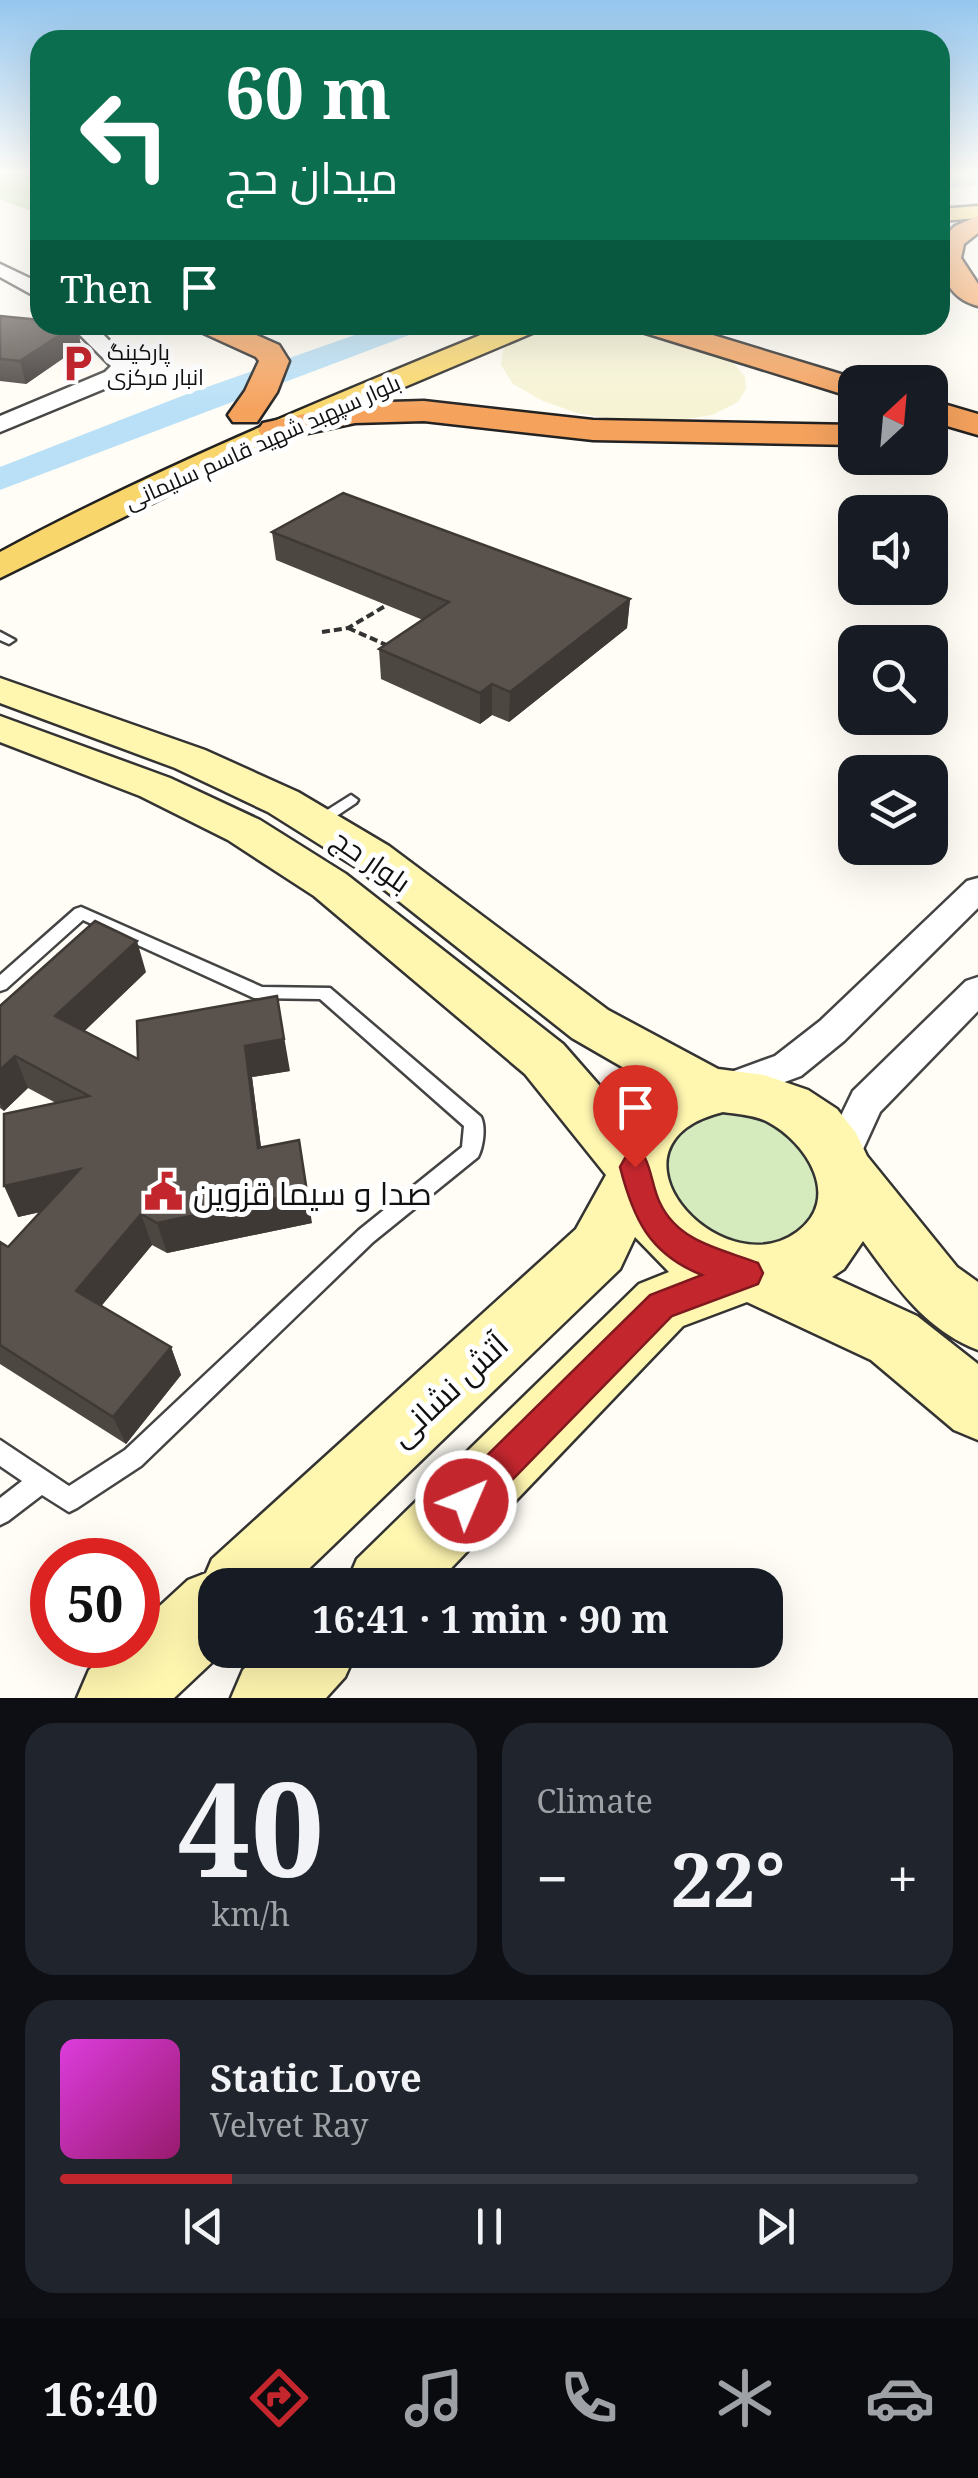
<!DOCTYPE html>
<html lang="en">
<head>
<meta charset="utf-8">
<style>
	:root { --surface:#171b24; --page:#20242c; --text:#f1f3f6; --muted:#9ea1a6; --line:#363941; --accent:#c4262e }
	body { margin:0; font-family:"Noto Serif",Cairo,serif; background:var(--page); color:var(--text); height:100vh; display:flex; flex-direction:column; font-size:38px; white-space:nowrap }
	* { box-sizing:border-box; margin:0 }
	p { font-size:32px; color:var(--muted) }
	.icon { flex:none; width:55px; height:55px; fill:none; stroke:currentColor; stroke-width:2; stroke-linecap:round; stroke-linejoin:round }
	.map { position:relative; height:1698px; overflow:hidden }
	.drawer { display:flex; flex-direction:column; gap:25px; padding:25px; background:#0d0f14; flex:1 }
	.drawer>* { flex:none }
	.hud { position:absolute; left:30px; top:30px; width:920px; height:305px; border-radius:30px; box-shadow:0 10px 40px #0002; background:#0b6e4f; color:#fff; overflow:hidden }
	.needle { width:65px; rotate:26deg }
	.fabs { position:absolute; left:838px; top:365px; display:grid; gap:20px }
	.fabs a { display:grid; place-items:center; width:110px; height:110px; border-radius:20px; background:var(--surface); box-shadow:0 10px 40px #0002; font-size:50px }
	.speed { position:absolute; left:30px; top:1538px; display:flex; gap:20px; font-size:50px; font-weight:700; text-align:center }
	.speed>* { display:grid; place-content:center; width:130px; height:130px; border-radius:50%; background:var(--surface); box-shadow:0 10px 40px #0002; line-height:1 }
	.speed .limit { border:15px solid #d22; background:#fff; color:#111 }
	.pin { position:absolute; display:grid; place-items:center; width:85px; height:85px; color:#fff; margin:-102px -42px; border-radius:50% 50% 50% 0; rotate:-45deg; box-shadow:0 0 10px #0007 }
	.pin .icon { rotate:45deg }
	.me { position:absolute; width:110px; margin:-55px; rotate:45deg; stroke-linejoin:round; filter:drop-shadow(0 0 8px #0008) }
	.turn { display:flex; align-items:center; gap:35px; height:210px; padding:0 30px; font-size:45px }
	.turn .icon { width:130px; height:130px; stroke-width:2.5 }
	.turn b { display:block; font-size:70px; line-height:85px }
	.then { display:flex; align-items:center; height:95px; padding:0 30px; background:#0003; gap:20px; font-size:38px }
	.big { font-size:75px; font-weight:700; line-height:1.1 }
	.drawer .tile { flex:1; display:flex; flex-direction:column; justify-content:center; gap:15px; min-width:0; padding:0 35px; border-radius:30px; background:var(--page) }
	.drawer .dial { align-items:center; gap:0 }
	.dial b { font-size:130px; line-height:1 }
	.song { display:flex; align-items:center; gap:30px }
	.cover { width:120px; height:120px; border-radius:15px; background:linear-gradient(135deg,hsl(300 70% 55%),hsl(320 70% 35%)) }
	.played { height:10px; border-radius:5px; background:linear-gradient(90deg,var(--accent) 20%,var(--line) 20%) }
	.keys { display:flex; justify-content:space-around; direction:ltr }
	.heat { display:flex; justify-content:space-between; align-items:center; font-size:55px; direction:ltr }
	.drawer .tiles { flex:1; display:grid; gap:25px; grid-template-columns:1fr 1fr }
	.tile:last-child { grid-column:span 2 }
	.trip { position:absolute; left:198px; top:1568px; width:585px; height:100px; border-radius:30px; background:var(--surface); box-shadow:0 10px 40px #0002; font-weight:700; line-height:100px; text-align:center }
	.tab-bar { display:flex; height:160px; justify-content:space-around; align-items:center; background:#090b0e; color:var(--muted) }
	.tab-bar .icon { width:70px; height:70px }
	.tab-bar .on { color:var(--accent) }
	.tab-bar b { font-size:45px; color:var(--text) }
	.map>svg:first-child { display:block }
</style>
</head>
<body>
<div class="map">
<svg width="978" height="1698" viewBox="0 0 978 1698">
	<rect width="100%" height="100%" fill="#fffdf5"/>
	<path fill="#f6f3d4" d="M528,325H649L680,334L732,361L745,377L746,389L738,402L712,415L669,422L624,421L577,413L543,401L513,384L501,365L504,346L515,331Z"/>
	<path fill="#d5ebbd" d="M723,1099L823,1150L824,1225L746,1257L664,1211L657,1135Z"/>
	<path fill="#b9dc9c" d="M0,173H40V214L0,199Z"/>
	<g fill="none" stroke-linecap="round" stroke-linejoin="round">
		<g fill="#b9e0f7" fill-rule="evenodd">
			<path d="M978,173V185L940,190V178Z"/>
			<path d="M383,325H424L420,331L0,490V467L187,394Z"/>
		</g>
		<defs>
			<g id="service">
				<path d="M0,632L15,640L9,644L0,640Z"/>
				<path d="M351,795L358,800L356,803L323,825H313L311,822L313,819Z"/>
				<path d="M81,907L262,987L330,988L481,1117C486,1128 483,1147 478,1157L373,1242L141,1466L77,1508L69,1512L42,1495L8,1521L0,1525V1498L22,1481L0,1466V1440L69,1486L125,1450L359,1230L462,1147L464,1126L320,999L254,998L83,920L6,989L0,991V975L75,909Z"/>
			</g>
			<g id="minor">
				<path d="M978,878V908L844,1041L801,1076L725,1104L712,1099L707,1089L712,1079L775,1056L820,1021L967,881Z"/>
				<path d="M978,977V1011L880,1112L854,1169L840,1173L826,1169L821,1157L853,1091L966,981Z"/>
			</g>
			<g id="tertiary">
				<path d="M0,264L40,283V299L0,277Z"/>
				<path d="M70,325H94L134,366L121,382L0,432V416L105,372L111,366Z"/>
			</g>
			<g id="secondary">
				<path d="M0,678L205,750L298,792L389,846L608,1010L718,1069L764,1075L808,1090L837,1109L856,1133L867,1156L957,1267L978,1282V1350C924,1329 896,1286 863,1241L844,1269L832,1277L917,1316L978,1364V1440L954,1430L871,1360L747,1302L683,1326L435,1585H346L357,1559L639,1284L669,1272L635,1237L620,1269L292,1585H215V1650H225L174,1698H77L89,1670L117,1645H138V1626L188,1580L206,1573L212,1559L576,1229L606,1175L525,1074L314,896L228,840L140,796L0,742V716L170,778L260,820L346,874L563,1044L627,1117L636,1102L657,1087L572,1038L357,868L268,812L175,768L0,703ZM723,1112C737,1114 755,1115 768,1122C806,1142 843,1198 797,1232C719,1288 592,1144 723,1112Z"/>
				<path d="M263,1650H357L345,1677L326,1698H231L243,1670Z"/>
			</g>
			<g id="primary">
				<path d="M978,206V218L940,221V209Z"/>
				<path d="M505,325H541L537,331L286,437L0,578V552C163,464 334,395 505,325Z"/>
			</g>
			<g id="motorway">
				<path d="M978,216V233L964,244L961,258L978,284V306C946,298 937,268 941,240L955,226Z"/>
				<path d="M194,325H234L279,345L289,361L277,392L257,422H233L228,415L245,391L259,361L256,357L199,331Z"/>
				<path d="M634,325H680L867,382H855V398L639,331Z"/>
				<path d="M930,400L978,414V435L930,421Z"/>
				<path d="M424,401L593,420L855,425V445L593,440L424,421L355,423L275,440L263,437L258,430L263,423L355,403Z"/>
			</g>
		</defs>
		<use href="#service" stroke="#444" stroke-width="5"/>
		<use href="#minor" stroke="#444" stroke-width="5"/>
		<use href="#tertiary" stroke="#444" stroke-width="5"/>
		<use href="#secondary" stroke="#333" stroke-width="5"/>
		<use href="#primary" stroke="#222" stroke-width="5"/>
		<use href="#motorway" stroke="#222" stroke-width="5"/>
		<g stroke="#333" stroke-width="4" stroke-dasharray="8 4" stroke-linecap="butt">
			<path d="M348,628L391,647"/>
			<path d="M322,632L348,628L387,605"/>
		</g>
		<use href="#service" fill="#fff" fill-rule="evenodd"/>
		<use href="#minor" fill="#fff" fill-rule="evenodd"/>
		<use href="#tertiary" fill="#fff" fill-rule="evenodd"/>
		<use href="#secondary" fill="#fff6b0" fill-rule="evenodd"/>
		<use href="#primary" fill="#f9d66b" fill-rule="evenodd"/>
		<use href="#motorway" fill="#f5a25d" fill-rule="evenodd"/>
	</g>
	<g fill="#4d4742">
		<path d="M0,316L40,325H77L81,346L26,384L0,381Z"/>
		<path d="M272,532L630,599L627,628L509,722L492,715L480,724L381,679L379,649L423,620L276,560Z"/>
		<path d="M146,972L84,1031L138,1059L290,1071L252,1077L261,1147L312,1223L167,1253L152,1245L101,1306L171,1347L181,1375L126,1444L0,1364V1242L8,1247L41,1212L18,1217L56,1103L28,1088L4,1111L0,1108V1006Z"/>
	</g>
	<g fill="#3f3936">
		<path d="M75,325H77L81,346L26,384L20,361Z"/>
		<path d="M630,599L627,628L509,722L510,692Z"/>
		<path d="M492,684V715L480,724V693Z"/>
		<path d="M137,941L146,972L67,1048L55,1016Z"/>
		<path d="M277,996L290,1071L252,1077L265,1179L258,1148L245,1046Z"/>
		<path d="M15,1056L28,1088L4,1111L0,1102V1070Z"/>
		<path d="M299,1140L312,1223L167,1253L157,1223Z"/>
		<path d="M80,1169L92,1200L18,1217L4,1186Z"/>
		<path d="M141,1214L152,1245L89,1321L76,1291Z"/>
		<path d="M171,1347L181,1375L126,1444L113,1417Z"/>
	</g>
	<g fill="#5a524d" stroke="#3f3936" stroke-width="2.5">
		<path d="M0,316L40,320V325H75L20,361L0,359Z"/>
		<path d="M343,493L630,599L510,692L492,684L480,693L379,649L449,602L272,532Z"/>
		<path d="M95,921L137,941L55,1016L138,1059L137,1021L277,996L284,1039L245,1046L258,1148L299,1140L307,1192L157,1223L141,1214L76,1291L171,1347L113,1417L0,1345V1242L8,1247L80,1169L4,1186V1114L89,1096L15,1056L0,1070V1006Z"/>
	</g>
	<linearGradient id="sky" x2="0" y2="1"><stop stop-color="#95c6ee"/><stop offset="0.42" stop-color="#fffefa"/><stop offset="1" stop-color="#fffefa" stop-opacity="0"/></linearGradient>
	<rect width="978" height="411" fill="url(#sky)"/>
	<path fill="#c4262e" stroke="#7f191e" stroke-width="2.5" d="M635,1154L645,1158C652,1172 653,1189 660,1203C679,1243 722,1249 758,1263L763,1273L758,1284L672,1316L479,1514L466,1519L454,1514L448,1501L454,1488L650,1295L702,1275C649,1254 633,1218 620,1167L625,1158Z"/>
	<defs>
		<symbol id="parking-bare" viewBox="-9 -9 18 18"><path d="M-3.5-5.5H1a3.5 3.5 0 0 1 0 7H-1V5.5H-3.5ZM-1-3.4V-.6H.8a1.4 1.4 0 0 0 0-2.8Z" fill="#c4262e" stroke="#fff" stroke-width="2.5" paint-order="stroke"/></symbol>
		<symbol id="civic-bare" viewBox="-9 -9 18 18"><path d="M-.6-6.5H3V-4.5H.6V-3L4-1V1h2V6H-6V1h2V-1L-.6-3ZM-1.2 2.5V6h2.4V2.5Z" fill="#c4262e" stroke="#fff" stroke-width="2.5" paint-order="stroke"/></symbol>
	</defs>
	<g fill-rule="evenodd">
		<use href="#parking-bare" x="50" y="336" width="55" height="55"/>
		<use href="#civic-bare" x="136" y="1164" width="55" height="55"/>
	</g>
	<g text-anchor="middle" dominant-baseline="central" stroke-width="10" stroke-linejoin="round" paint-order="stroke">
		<g font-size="22" fill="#111" stroke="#fff" text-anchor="start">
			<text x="107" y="351">پارکینگ<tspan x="107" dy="25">انبار مرکزی</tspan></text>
		</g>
		<g font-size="22" fill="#111" stroke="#fff">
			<text transform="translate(262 441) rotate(-24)">بلوار سپهبد شهید قاسم سلیمانی</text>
		</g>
		<g font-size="28" fill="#111" stroke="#fff">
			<text transform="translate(372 860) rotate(35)">بلوار حج</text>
		</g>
		<g font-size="32" fill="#111" stroke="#fff" text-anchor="start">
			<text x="193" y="1192">صدا و سیما قزوین</text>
		</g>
		<g font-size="32" fill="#111" stroke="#fff">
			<text transform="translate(448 1389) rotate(-43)">آتش نشانی</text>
		</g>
	</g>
</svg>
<div class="fabs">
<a><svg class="needle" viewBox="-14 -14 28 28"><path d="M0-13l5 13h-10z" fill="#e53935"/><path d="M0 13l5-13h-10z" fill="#9ea1a6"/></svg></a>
<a><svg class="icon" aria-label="sound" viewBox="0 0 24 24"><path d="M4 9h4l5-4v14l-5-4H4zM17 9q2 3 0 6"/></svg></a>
<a><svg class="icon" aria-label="search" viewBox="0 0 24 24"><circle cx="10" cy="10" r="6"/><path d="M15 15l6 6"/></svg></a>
<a><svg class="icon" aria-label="layers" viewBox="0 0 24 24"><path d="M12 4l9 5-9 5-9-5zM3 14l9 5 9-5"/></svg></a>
</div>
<div class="speed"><div class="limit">50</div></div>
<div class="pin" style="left:635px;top:1167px;background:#d93025"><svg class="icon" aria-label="arrive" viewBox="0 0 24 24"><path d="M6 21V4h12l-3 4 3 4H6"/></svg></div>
<svg class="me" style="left:466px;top:1501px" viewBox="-20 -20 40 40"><circle r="17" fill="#c4262e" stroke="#fff" stroke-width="3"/><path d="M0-11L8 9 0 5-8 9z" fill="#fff"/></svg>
<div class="trip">16:41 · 1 min · 90 m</div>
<div class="hud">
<div class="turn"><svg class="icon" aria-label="left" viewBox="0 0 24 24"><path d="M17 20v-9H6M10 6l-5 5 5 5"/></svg><div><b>60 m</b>میدان حج</div></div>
<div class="then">Then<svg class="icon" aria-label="arrive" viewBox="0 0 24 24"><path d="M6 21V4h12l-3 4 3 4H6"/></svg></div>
</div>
</div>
<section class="drawer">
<div class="tiles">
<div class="tile dial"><b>40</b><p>km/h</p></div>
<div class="tile"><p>Climate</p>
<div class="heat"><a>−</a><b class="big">22°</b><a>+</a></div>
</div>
<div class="tile">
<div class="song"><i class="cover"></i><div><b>Static Love</b><p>Velvet Ray</p></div></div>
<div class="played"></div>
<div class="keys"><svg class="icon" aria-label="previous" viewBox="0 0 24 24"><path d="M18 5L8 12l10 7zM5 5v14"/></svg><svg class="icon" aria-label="pause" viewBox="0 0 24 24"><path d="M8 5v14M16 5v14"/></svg><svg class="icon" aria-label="next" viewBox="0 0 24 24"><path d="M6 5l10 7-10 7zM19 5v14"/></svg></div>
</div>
</div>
</section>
<nav class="tab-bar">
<b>16:40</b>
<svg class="icon on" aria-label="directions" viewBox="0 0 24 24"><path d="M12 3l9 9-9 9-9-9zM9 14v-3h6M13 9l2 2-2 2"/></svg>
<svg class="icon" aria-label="music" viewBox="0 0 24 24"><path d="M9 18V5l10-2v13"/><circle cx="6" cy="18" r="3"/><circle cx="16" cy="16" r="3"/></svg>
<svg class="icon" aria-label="phone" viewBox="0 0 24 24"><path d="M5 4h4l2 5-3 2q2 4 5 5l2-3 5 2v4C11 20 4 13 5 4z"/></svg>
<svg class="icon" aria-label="climate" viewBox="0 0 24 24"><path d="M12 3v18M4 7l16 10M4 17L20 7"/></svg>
<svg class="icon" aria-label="car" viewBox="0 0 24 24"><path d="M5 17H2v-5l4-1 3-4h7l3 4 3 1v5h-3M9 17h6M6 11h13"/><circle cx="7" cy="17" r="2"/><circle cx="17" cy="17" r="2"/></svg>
</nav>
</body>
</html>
